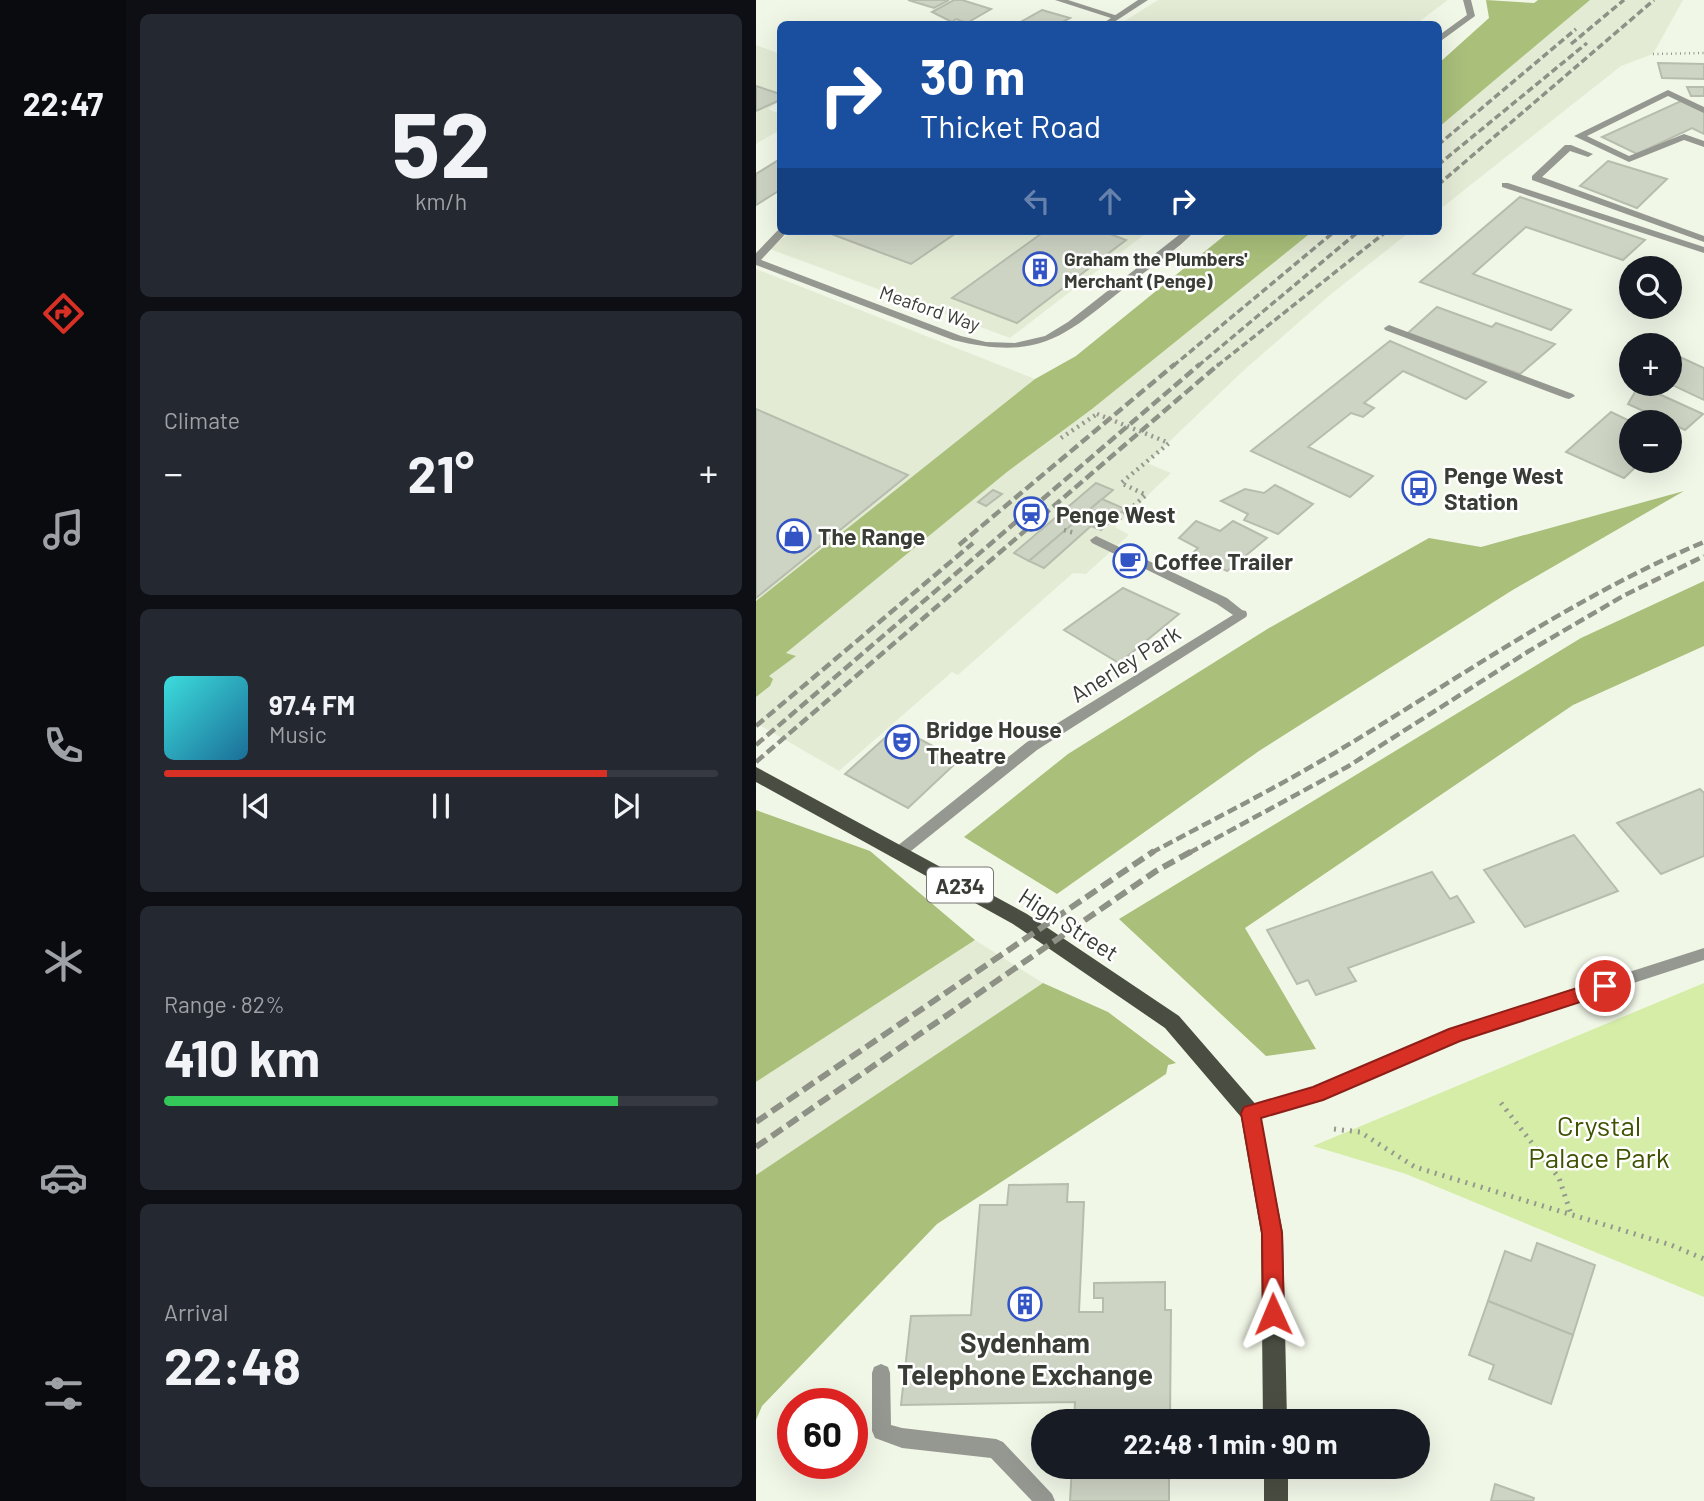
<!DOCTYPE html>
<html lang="en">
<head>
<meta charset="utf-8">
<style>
	:root { --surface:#171b24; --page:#242831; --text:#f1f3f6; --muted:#9ea1a6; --line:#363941; --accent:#d93025 }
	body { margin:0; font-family:Barlow,sans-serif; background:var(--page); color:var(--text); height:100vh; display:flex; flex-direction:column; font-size:26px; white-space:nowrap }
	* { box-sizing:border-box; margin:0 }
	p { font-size:23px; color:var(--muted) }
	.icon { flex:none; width:38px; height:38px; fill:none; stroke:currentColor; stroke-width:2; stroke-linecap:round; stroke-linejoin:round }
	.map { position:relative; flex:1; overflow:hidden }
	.panel { display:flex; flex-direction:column; gap:14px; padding:14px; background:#0d0f14; width:630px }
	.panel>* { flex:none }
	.hud { position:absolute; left:21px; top:21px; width:665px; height:214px; border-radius:10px; box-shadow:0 7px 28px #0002; background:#1a4fa0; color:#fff; overflow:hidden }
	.fabs { position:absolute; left:863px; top:256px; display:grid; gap:14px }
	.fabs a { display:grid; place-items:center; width:63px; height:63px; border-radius:50%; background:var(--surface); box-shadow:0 7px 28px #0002; font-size:35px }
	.speed { position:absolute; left:21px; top:1388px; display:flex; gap:14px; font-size:35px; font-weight:700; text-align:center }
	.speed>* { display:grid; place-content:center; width:91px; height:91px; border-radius:50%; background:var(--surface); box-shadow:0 7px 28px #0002; line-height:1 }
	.speed .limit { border:10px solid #d22; background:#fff; color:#111 }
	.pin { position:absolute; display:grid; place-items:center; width:60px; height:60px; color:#fff; margin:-30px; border:4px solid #fff; border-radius:50%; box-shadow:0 2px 7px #0007 }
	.me { position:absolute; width:77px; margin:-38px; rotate:359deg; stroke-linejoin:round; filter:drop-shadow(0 0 5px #0008) }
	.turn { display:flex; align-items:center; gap:24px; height:147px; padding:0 28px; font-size:32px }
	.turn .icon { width:91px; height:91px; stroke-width:2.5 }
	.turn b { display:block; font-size:49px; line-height:60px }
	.lanes { display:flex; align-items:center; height:66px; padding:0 28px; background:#0003; justify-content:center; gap:35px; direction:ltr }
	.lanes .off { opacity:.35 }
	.big { font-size:52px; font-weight:700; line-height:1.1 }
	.panel .widget { flex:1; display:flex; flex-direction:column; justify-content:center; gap:10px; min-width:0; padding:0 24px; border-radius:10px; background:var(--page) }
	.panel .dial { align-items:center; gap:0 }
	.dial b { font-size:91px; line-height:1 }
	.song { display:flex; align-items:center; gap:21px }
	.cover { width:84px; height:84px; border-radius:10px; background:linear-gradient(135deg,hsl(180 70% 55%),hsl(200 70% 35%)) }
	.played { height:7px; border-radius:4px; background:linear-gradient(90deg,var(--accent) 80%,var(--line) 80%) }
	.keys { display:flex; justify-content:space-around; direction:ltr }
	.heat { display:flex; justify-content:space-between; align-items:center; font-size:38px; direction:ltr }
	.charge { height:10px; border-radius:5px; background:linear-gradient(90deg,#34c759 82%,var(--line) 0) }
	.trip { position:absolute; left:275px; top:1409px; width:399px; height:70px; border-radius:35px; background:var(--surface); box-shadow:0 7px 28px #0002; font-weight:700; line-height:70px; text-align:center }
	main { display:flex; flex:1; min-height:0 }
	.dock { display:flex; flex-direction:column; width:126px; justify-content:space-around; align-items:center; background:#090b0e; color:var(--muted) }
	.dock .icon { width:49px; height:49px }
	.dock .selected { color:var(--accent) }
	.dock b { font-size:32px; color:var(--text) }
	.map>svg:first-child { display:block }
</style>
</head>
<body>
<main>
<nav class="dock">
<b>22:47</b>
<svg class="icon selected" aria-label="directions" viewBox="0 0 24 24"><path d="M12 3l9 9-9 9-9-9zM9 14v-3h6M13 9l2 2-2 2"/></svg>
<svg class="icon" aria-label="music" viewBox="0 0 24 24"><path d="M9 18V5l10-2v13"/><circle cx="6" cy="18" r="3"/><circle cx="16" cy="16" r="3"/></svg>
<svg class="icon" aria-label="phone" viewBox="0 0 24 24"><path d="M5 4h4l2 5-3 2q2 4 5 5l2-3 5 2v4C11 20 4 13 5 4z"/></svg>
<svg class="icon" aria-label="climate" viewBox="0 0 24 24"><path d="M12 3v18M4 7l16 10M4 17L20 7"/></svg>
<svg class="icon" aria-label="car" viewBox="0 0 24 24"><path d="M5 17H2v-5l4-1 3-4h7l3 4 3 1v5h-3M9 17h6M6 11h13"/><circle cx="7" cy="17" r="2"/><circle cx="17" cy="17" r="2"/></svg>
<svg class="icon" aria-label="filters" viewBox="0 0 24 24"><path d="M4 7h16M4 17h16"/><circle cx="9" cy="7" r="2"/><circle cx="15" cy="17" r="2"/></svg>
</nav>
<section class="panel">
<div class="widget dial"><b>52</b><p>km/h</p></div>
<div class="widget"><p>Climate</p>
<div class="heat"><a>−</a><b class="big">21°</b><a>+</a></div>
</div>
<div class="widget">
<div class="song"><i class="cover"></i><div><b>97.4 FM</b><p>Music</p></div></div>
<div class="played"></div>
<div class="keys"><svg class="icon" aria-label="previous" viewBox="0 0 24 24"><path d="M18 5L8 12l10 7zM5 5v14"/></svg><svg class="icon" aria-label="pause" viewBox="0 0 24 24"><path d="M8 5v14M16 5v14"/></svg><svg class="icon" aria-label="next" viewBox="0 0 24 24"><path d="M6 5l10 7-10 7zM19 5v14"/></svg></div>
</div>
<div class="widget"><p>Range · 82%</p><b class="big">410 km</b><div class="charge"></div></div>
<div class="widget"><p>Arrival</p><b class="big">22:48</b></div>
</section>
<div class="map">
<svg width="948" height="1501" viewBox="0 0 948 1501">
	<rect width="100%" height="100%" fill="#f1f7e7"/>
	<g fill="#e4ebd5">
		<path d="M402,0H692L660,24H364Z"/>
		<path d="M834,0H927L897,54L865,66L683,210V127Z"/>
		<path d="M0,45L24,54V101L12,109L24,114V130L0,144Z"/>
		<path d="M38,231H393L254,338L11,248Z"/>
		<path d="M557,231H655L574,295L487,371L391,463L415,473L359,527L373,535L330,574L317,573L202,675L196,672L83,771L0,723V697L14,686L13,676L39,656L29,654L251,472L336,409Z"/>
		<path d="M0,269L279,379L0,601Z"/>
		<path d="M219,940L287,983L0,1175V1082Z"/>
	</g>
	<path fill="#d6eda8" d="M948,983V1297L650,1174L557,1146Z"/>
	<g fill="#a9bf7a">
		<path d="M730,0L778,3L782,0H834L683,127V63L733,18Z"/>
		<path d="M474,231H557L336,409L251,472L30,653L40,656L13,676L17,679L14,686L0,697V601L279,379L320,356Z"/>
		<path d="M928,491L755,591L503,751L301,894L208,837L312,754L513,628L673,538L725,547Z"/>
		<path d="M948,581V646L817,705L489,928L560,1049L510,1056L363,919L825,638Z"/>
		<path d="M0,810L114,851L219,940L0,1082Z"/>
		<path d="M287,983L352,1012L420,1063L412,1065L410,1074L181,1224L6,1406L0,1420V1175Z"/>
	</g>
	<g fill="#ced4c4" stroke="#b7bdad" stroke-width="2">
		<path d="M152,0H193L178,8Z"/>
		<path d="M198,0H206L235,9L211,23L200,19L196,22L176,12Z"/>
		<path d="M286,10L314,18L303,24H261Z"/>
		<path d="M902,63L948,64V79L906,78Z"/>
		<path d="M0,86L24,94V100L0,111Z"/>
		<path d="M931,87H948V96H935Z"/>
		<path d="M925,101L948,112V134L936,128L881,154L846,137Z"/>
		<path d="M24,159V190L0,205V174Z"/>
		<path d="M852,161L911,179L881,208L824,186Z"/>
		<path d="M764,197L889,240L867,260L770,227L717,274L815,310L795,330L664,282Z"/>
		<path d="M84,231H203L155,264L78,235Z"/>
		<path d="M289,231H346L370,240L261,323L196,298Z"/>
		<path d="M681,307L736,327L740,323L799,344L764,374L652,333Z"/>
		<path d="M634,341L730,382L710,399L647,371L608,403L618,408L607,417L595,413L552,447L617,476L594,497L495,451Z"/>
		<path d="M924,357L948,368V400L912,383L914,364Z"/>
		<path d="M883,385L947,414L929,430L872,404Z"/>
		<path d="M0,409L152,475L0,598Z"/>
		<path d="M855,412L876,422L875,460H887L868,478L810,452Z"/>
		<path d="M340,483L357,490L273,561L258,553Z"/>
		<path d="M519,485L557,504L522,534L488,520L492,514L465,501L489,489L508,493Z"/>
		<path d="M237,490L246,494L230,506L222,502Z"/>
		<path d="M346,499L369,509L345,530L335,526L288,568L273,561Z"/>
		<path d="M440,521L464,531L477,521L511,538L471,571L436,554L442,548L423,538Z"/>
		<path d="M367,588L423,614L363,663L308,630Z"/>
		<path d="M141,727L203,760L152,808L89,774Z"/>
		<path d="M944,789L948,793V856L905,874L861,823Z"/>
		<path d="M818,835L862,891L769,927L728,870Z"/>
		<path d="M676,872L694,899L701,896L718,922L592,968L600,981L560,995L552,980L541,984L511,930Z"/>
		<path d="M312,1184L311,1202H328L323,1312H347V1298H338V1283L409,1282V1310H415L414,1421H318L319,1402L145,1405L155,1316L215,1315L224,1205H251L253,1185Z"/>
		<path d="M781,1243L839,1265L817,1335L732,1301L749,1251L775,1261Z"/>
		<path d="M732,1301L817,1335L795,1404L733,1379L738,1365L713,1355Z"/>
		<path d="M316,1466H413V1501H314Z"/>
		<path d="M739,1484L778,1498L777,1501H735Z"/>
	</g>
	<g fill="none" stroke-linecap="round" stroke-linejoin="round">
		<path stroke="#95998e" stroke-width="2.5" stroke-dasharray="1 3.5" stroke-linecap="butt" d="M897,54L948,53"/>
		<g stroke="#95998e" stroke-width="4.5" stroke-dasharray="2 4.5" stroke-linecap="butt">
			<path d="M305,438L341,414"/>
			<path d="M358,523L390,495L365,483L413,443"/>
			<path d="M308,530L319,533"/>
		</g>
		<g stroke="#95998e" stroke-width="5" stroke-dasharray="2 6" stroke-linecap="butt">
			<path d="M745,1103L803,1178L815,1214"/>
			<path d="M578,1129L604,1132L659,1167L915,1245L948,1259"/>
		</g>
		<g fill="#959891" fill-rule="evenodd">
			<path d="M912,90L948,107V113L912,96L831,136L873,156L928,134L948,141V147L928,140L873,162L818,136Z"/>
			<path d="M809,145H815L837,154L832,157L814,151L786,177L948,236V242L776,180V176Z"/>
			<path d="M746,183H752L948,247V253L746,187Z"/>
			<path d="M633,325L817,394L819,396L813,399L809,398L629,330L628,328Z"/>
			<path d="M340,536L471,598L491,614L490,617H480L461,604L336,543L334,540Z"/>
			<path d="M125,1364L132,1367L134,1373L135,1425L146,1428L240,1439L247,1442L296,1494L299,1501H276L235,1458L146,1448L119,1438L116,1431V1373L118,1367Z"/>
		</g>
		<g fill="#959891" fill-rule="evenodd">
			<path d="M299,0H312L365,17L358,19Z"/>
			<path d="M707,0H715L719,16L682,43V36L711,15Z"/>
			<path d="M428,231H439C421,250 397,265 376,282C309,335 287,362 197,340L0,265V258L205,336L230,342L259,343L289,336L312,322Z"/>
		</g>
		<g fill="#959891" fill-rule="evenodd">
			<path d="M382,0H392L355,24H346Z"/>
			<path d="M23,229L24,231H32L4,261L0,262V253Z"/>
			<path d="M485,610L490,611L491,614L490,617L281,750L150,855H140L138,851L140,847L271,742Z"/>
			<path d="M948,948V960L703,1040L566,1099L495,1120L489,1118L487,1113L489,1108L557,1088L699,1028Z"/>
		</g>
		<g fill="#4a4e42" fill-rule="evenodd">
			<path d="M0,767L271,914L423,1016L502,1107L527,1233L531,1421H507L505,1233L485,1117L409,1028L257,924L0,782Z"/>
			<rect x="508" y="1466" width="24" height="35"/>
		</g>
		<g stroke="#8d9186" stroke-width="3.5" stroke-dasharray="7 3.5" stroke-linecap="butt">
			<path d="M815,44L868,0"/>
			<path d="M682,145L820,29"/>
			<path d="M682,165L831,43"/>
			<path d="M682,185L898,0"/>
			<path d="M417,366L579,231"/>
			<path d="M442,366L603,231"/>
			<path d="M461,366L631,231"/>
		</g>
		<g stroke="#8d9186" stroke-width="4.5" stroke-dasharray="10 4.5" stroke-linecap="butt">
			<path d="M203,545L419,364"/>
			<path d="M0,726L217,543"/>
			<path d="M0,745L444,364"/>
			<path d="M0,762L463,364"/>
			<path d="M395,853C458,819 524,786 585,749C705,677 819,596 948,542"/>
			<path d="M433,853L591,767L773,651L867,596L948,556"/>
		</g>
		<g stroke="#8d9186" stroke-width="6" stroke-dasharray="13 6" stroke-linecap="butt">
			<path d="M0,1122L398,851"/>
			<path d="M0,1147L400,871L436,851"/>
		</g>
		<path stroke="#95998e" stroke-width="4.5" stroke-dasharray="2 4.5" stroke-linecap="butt" d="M341,414L413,443"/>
	</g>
	<path fill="#d93025" stroke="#8d1f18" stroke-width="2" d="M849,979L855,981L858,986L855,992L704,1041L567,1100L505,1118L526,1233L528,1314L525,1321L517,1324L510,1321L507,1314L506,1233L485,1113L488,1107L557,1087L693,1029Z"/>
	<defs>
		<symbol id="building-ring" viewBox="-11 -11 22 22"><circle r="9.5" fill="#fff" stroke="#3254c5" stroke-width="1.5"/><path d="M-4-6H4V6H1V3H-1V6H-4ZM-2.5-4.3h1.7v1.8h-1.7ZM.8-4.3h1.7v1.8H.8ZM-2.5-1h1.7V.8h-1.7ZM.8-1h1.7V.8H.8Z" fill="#3254c5"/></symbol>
		<symbol id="bus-ring" viewBox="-11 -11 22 22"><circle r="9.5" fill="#fff" stroke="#3254c5" stroke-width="1.5"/><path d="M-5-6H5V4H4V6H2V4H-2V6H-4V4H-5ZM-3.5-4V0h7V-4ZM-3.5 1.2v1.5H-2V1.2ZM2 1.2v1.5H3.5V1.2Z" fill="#3254c5"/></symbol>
		<symbol id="station-ring" viewBox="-11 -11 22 22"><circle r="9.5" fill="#fff" stroke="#3254c5" stroke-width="1.5"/><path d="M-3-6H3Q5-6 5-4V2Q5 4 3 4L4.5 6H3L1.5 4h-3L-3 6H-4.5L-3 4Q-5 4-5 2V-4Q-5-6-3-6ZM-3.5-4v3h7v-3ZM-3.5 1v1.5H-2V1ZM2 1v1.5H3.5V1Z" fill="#3254c5"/></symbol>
		<symbol id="shop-ring" viewBox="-11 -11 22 22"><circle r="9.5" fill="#fff" stroke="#3254c5" stroke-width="1.5"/><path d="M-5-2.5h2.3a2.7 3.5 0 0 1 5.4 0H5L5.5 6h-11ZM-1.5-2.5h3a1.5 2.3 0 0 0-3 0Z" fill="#3254c5"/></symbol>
		<symbol id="cafe-ring" viewBox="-11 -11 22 22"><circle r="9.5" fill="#fff" stroke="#3254c5" stroke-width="1.5"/><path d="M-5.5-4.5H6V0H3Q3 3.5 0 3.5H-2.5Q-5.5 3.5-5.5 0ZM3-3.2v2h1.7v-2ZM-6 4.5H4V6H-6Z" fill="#3254c5"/></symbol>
		<symbol id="theatre-ring" viewBox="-11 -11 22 22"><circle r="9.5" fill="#fff" stroke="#3254c5" stroke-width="1.5"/><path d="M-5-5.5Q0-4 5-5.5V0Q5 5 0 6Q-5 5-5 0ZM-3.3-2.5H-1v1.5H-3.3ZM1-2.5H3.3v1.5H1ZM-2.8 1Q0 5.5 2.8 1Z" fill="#3254c5"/></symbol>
	</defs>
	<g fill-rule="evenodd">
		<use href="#building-ring" x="265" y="250" width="38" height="38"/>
		<use href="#bus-ring" x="644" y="469" width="38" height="38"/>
		<use href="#station-ring" x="256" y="495" width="38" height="38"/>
		<use href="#shop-ring" x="19" y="517" width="38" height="38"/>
		<use href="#cafe-ring" x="355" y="542" width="38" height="38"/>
		<use href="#theatre-ring" x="127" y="723" width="38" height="38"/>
		<use href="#building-ring" x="250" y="1285" width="38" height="38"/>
	</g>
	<g text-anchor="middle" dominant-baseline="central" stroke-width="5" stroke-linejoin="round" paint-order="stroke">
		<g font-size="19" font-weight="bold" fill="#3a3c36" stroke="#fff" text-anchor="start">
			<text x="308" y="258">Graham the Plumbers'<tspan x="308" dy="22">Merchant (Penge)</tspan></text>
		</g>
		<g font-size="19" fill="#3a3c36" stroke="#fff">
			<text transform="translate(174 308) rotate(19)">Meaford Way</text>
		</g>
		<rect fill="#fff" stroke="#757672" stroke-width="2" x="171" y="867.5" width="66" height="35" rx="5"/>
		<g font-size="21" font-weight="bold" fill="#3a3c36">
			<text x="204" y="885">A234</text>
		</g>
		<g font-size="23" font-weight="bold" fill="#3a3c36" stroke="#fff" text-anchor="start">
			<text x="688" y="475">Penge West<tspan x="688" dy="26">Station</tspan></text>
			<text x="300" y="514">Penge West</text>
			<text x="62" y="536">The Range</text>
			<text x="398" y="561">Coffee Trailer</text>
			<text x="170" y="729">Bridge House<tspan x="170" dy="26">Theatre</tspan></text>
		</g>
		<g font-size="23" fill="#3a3c36" stroke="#fff">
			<text transform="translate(369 663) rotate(-32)">Anerley Park</text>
			<text transform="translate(313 924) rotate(33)">High Street</text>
		</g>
		<g font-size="28" fill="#3f5200" stroke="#fff">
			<text x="843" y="1125">Crystal<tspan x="843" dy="32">Palace Park</tspan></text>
		</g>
		<g font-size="28" font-weight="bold" fill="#3a3c36" stroke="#fff">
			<text x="269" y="1342">Sydenham<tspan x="269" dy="32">Telephone Exchange</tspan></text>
		</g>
	</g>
</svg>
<div class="fabs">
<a><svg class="icon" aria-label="search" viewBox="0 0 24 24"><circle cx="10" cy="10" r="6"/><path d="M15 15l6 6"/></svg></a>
<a>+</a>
<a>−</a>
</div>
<div class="speed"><div class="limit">60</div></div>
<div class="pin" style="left:849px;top:986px;background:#d93025"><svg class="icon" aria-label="arrive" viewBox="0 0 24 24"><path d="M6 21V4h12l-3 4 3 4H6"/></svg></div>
<svg class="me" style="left:517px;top:1314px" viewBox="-20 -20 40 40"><path d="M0-17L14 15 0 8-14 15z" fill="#d93025" stroke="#fff" stroke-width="4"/></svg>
<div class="trip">22:48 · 1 min · 90 m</div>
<div class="hud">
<div class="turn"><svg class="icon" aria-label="right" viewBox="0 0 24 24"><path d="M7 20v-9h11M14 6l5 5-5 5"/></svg><div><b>30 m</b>Thicket Road</div></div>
<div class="lanes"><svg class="icon off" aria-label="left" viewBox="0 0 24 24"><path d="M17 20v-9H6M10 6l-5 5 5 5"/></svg><svg class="icon off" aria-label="ahead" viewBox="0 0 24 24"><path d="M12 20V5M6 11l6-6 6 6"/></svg><svg class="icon" aria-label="right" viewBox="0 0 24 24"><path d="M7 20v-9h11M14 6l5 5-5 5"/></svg></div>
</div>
</div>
</main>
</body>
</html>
